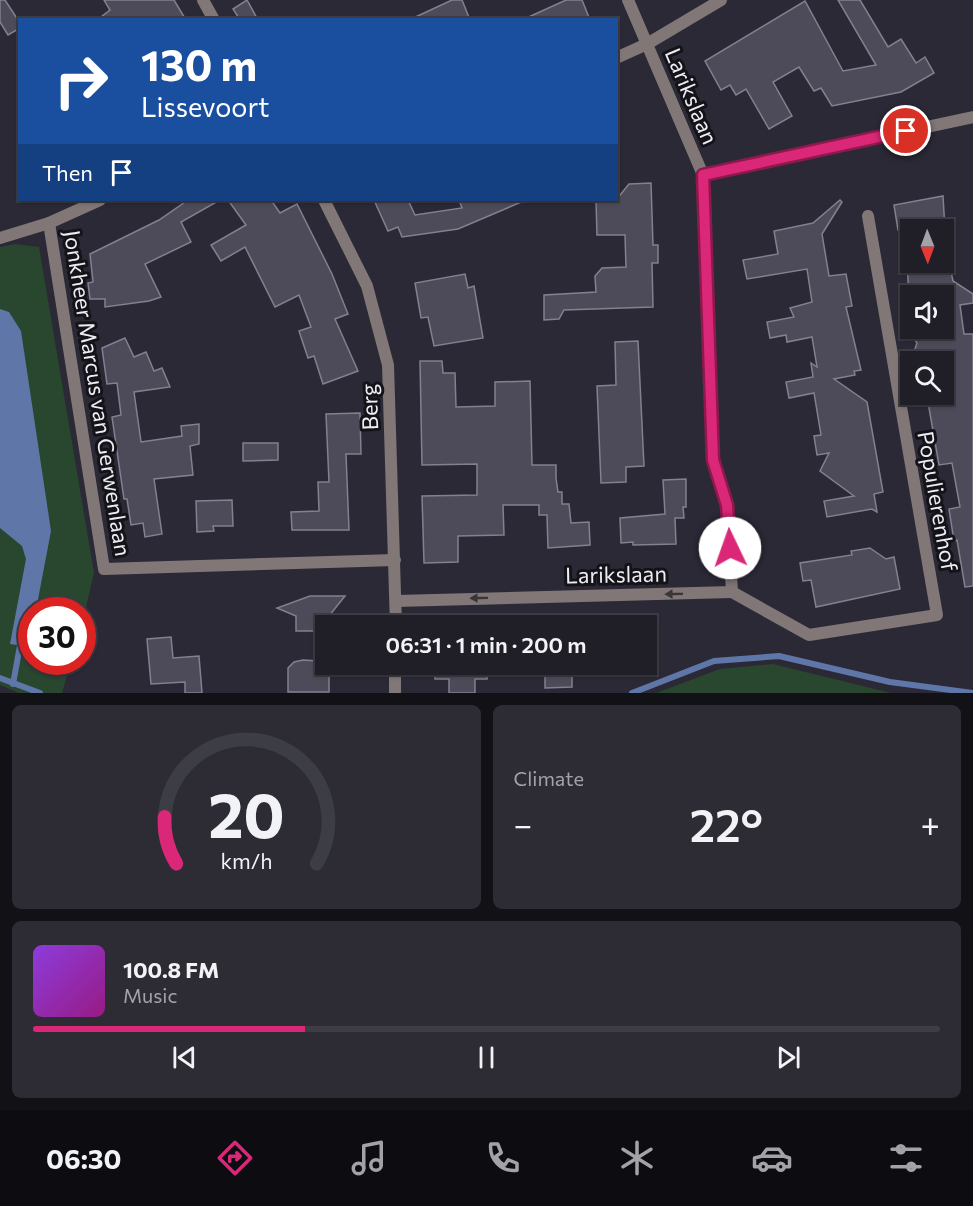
<!DOCTYPE html>
<html lang="en">
<head>
<meta charset="utf-8">
<style>
	:root { --surface:#201f28; --page:#2d2c34; --text:#f1f3f6; --muted:#a2a2a8; --line:#3d3d45; --accent:#db2777 }
	body { margin:0; font-family:Commissioner,sans-serif; background:var(--page); color:var(--text); height:100vh; display:flex; flex-direction:column; font-size:22px; white-space:nowrap }
	* { box-sizing:border-box; margin:0 }
	p { font-size:20px; color:var(--muted) }
	.icon { flex:none; width:33px; height:33px; fill:none; stroke:currentColor; stroke-width:2; stroke-linecap:round; stroke-linejoin:round }
	.map { position:relative; height:693px; overflow:hidden }
	.panel { display:flex; flex-direction:column; gap:12px; padding:12px; background:#121116; flex:1 }
	.panel>* { flex:none }
	.top-card { position:absolute; left:18px; top:18px; width:600px; height:183px; border-radius:0px; box-shadow:0 2px 4px #0004,0 0 0 2px var(--line); background:#1a4fa0; color:#fff; overflow:hidden }
	.needle { width:39px; rotate:179deg }
	.controls { position:absolute; left:900px; top:219px; display:grid; gap:12px }
	.controls a { display:grid; place-items:center; width:54px; height:54px; border-radius:0px; background:var(--surface); box-shadow:0 2px 4px #0004,0 0 0 2px var(--line); font-size:30px }
	.speed { position:absolute; left:18px; top:597px; display:flex; gap:12px; font-size:30px; font-weight:700; text-align:center }
	.speed>* { display:grid; place-content:center; width:78px; height:78px; border-radius:50%; background:var(--surface); box-shadow:0 2px 4px #0004,0 0 0 2px var(--line); line-height:1 }
	.speed .limit { border:9px solid #d22; background:#fff; color:#111 }
	.pin { position:absolute; display:grid; place-items:center; width:51px; height:51px; color:#fff; margin:-26px; border:3px solid #fff; border-radius:50%; box-shadow:0 2px 6px #0007 }
	.me { position:absolute; width:66px; margin:-33px; rotate:357deg; stroke-linejoin:round; filter:drop-shadow(0 0 4px #0008) }
	.turn { display:flex; align-items:center; gap:21px; height:126px; padding:0 24px; font-size:27px }
	.turn .icon { width:78px; height:78px; stroke-width:2.5 }
	.turn b { display:block; font-size:42px; line-height:51px }
	.then { display:flex; align-items:center; height:57px; padding:0 24px; background:#0003; gap:12px; font-size:22px }
	.big { font-size:45px; font-weight:600; line-height:1.1 }
	.panel .widget { flex:1; display:flex; flex-direction:column; justify-content:center; gap:9px; min-width:0; padding:0 21px; border-radius:9px; background:var(--page) }
	.panel .dial { align-items:center; gap:0 }
	.dial svg { height:156px; overflow:visible; fill:none; stroke:var(--line); stroke-width:7; stroke-linecap:round; text-anchor:middle }
	.dial text { fill:var(--text); stroke:none }
	.song { display:flex; align-items:center; gap:18px }
	.cover { width:72px; height:72px; border-radius:9px; background:linear-gradient(135deg,hsl(270 70% 55%),hsl(310 70% 35%)) }
	.played { height:6px; border-radius:3px; background:linear-gradient(90deg,var(--accent) 30%,var(--line) 30%) }
	.keys { display:flex; justify-content:space-around; direction:ltr }
	.heat { display:flex; justify-content:space-between; align-items:center; font-size:33px; direction:ltr }
	.panel .tiles { flex:1; display:grid; gap:12px; grid-template-columns:1fr 1fr }
	.widget:last-child { grid-column:span 2 }
	.trip { position:absolute; left:315px; top:615px; width:342px; height:60px; border-radius:0px; background:var(--surface); box-shadow:0 2px 4px #0004,0 0 0 2px var(--line); font-weight:600; line-height:60px; text-align:center }
	.tab-bar { display:flex; height:96px; justify-content:space-around; align-items:center; background:#0d0c10; color:var(--muted) }
	.tab-bar .icon { width:42px; height:42px }
	.tab-bar .on { color:var(--accent) }
	.tab-bar b { font-size:27px; color:var(--text) }
	.map>svg:first-child { display:block }
</style>
</head>
<body>
<div class="map">
<svg width="973" height="693" viewBox="0 0 973 693">
	<rect width="100%" height="100%" fill="#2b2936"/>
	<g fill="#29462e">
		<path d="M15,244L39,247L94,573L83,620L82,610H32V662H71L62,693H19L0,685V247Z"/>
		<path d="M773,664L891,693H892H656L720,669Z"/>
	</g>
	<path fill="#5e77a8" d="M0,309L9,312L21,331L51,531L36,610H32L30,647L10,644L26,559L22,546L0,528Z"/>
	<g fill="none" stroke-linecap="round" stroke-linejoin="round">
		<g stroke="#5e77a8" stroke-width="6">
			<path d="M0,678L40,693"/>
			<path d="M13,684L21,640"/>
			<path d="M632,693L714,661L779,656L890,682L973,693"/>
		</g>
	</g>
	<g fill="#4d4b59" stroke="#838090" stroke-width="1.5">
		<path d="M0,0H5L20,23V28L8,35L0,22Z"/>
		<path d="M104,0H174L186,20H97L110,10Z"/>
		<path d="M247,0L258,20H240L233,9Z"/>
		<path d="M452,0H462L470,20H409Z"/>
		<path d="M566,0H582L590,20H522Z"/>
		<path d="M838,0H860L888,47L901,39L916,63L925,57L934,73L901,92L832,106L821,88L814,91L799,67L773,82L792,116L769,129L746,89L736,95L730,85L721,90L705,61L805,1L843,71L876,65Z"/>
		<path d="M651,183L653,245H658V263H652L653,307L564,310L559,319L544,320V295L596,292L595,276L602,268L626,267L625,235H597L596,200H616L629,184Z"/>
		<path d="M943,196L945,230H898L894,205Z"/>
		<path d="M188,200H220L181,222L191,242L145,264L161,297L149,301L105,307V299H90L88,283L93,282L90,254L159,220Z"/>
		<path d="M228,200H271L280,213L297,204L332,274L348,314L335,319L358,371L323,384L314,356L308,358L299,331L311,327L299,295L275,307L245,247L221,261L211,245L246,225Z"/>
		<path d="M374,200H408L415,215L462,208L459,200H526L458,229L402,237L398,227L388,231Z"/>
		<path d="M840,200L842,202L822,234L829,276L846,274L852,306L846,307L861,370L854,371L855,375L834,379L867,402L883,492L874,494L877,512L872,509L827,517L824,501L854,496L820,471L829,453L817,455L814,436L821,435L814,393L789,398L786,382L813,377L811,363L817,367L812,337L787,342L786,335L770,338L767,322L794,317L790,308L812,302L807,269L747,279L743,260L778,254L774,231L813,223Z"/>
		<path d="M907,262H949L953,281L973,294V303L960,305L964,334H973V586L965,587L957,540L954,541L949,509L960,507L952,463L939,465L929,408V394H944V362H923L914,352L917,343L906,328H947L944,326V296H909Z"/>
		<path d="M465,274L468,288L474,286L483,338L434,346L428,317L421,318L415,283Z"/>
		<path d="M125,338L134,357L146,352L154,371L162,368L170,387L134,392L141,442L182,436L181,426L199,424V444L190,446L193,475L154,479L162,534L145,537L143,523L131,525L127,499H124L112,417L121,415L117,383L107,384L102,348Z"/>
		<path d="M638,341L644,466L626,467V482L601,483L597,386L616,385L615,342Z"/>
		<path d="M420,361H442L443,373H455L456,407L495,406V382L530,381L532,465H556V478L558,492H562V504H569L571,523L589,522L590,545L548,548L547,515H539V505H503L504,535L458,536V562L424,563L422,496L477,495V464L422,465Z"/>
		<path d="M360,413L361,454H346L349,530H292L291,512L319,511L318,482H329L326,414Z"/>
		<path d="M243,443H278V460L243,461Z"/>
		<path d="M686,479V507H683L684,518H675L676,544L633,545V542L621,543L620,518L665,514L663,480Z"/>
		<path d="M232,500L233,526H213L214,531L197,532L196,501Z"/>
		<path d="M870,548L886,559L894,557L900,589L816,607L811,580L803,581L800,563L852,555L851,551Z"/>
		<path d="M310,596H345L329,616H314V631H296V616L277,608Z"/>
		<path d="M171,637L173,658L199,656L202,693H185V682L151,684L147,639Z"/>
		<path d="M303,660L318,661V669H329V692H288V668L294,662Z"/>
		<path d="M435,664H487V679H475V693H449V679H435Z"/>
		<path d="M545,664H572V687L545,688Z"/>
	</g>
	<g fill="none" stroke-linecap="round" stroke-linejoin="round">
		<g stroke="#807776" stroke-width="12">
			<path d="M628,0L703,175L713,460L727,505L732,592"/>
			<path d="M616,58L647,44L721,0"/>
			<path d="M703,175L973,117"/>
			<path d="M49,223L104,569L395,560"/>
			<path d="M0,238L49,223L100,200"/>
			<path d="M732,592L809,635L937,615L868,216"/>
			<path d="M396,601L732,592"/>
		</g>
		<g stroke="#807776" stroke-width="12">
			<path d="M203,0L214,20"/>
			<path d="M324,200L367,286L388,365L396,626"/>
			<path d="M395,693V664"/>
		</g>
	</g>
	<defs><path id="oneway-solid" d="M-6-.8H1V-3.2L6.5 0L1 3.2V.8H-6Z" transform="scale(1.5)"/></defs>
	<g fill="#393639">
		<use href="#oneway-solid" transform="translate(674 594) rotate(179)"/>
		<use href="#oneway-solid" transform="translate(479 598) rotate(179)"/>
	</g>
	<g fill="none" stroke-linecap="round" stroke-linejoin="round">
		<defs>
			<path id="route" d="M730,548L727,505L713,460L703,175L906,131"/>
		</defs>
		<use href="#route" stroke="#8e194d" stroke-width="15"/>
		<use href="#route" stroke="#db2777" stroke-width="10"/>
	</g>
	<g text-anchor="middle" dominant-baseline="central" stroke-width="6" stroke-linejoin="round" paint-order="stroke">
		<g font-size="22" fill="#eeedf6" stroke="#131318">
			<text transform="translate(692 96) rotate(67)">Larikslaan</text>
			<text transform="translate(98 393) rotate(81)">Jonkheer Marcus van Gerwenlaan</text>
			<text transform="translate(369 407) rotate(-92)">Berg</text>
			<text transform="translate(938 501) rotate(80)">Populierenhof</text>
			<text transform="translate(616 574) rotate(-1)">Larikslaan</text>
		</g>
	</g>
</svg>
<div class="controls">
<a><svg class="needle" viewBox="-14 -14 28 28"><path d="M0-13l5 13h-10z" fill="#e53935"/><path d="M0 13l5-13h-10z" fill="#a2a2a8"/></svg></a>
<a><svg class="icon" aria-label="sound" viewBox="0 0 24 24"><path d="M4 9h4l5-4v14l-5-4H4zM17 9q2 3 0 6"/></svg></a>
<a><svg class="icon" aria-label="search" viewBox="0 0 24 24"><circle cx="10" cy="10" r="6"/><path d="M15 15l6 6"/></svg></a>
</div>
<div class="speed"><div class="limit">30</div></div>
<div class="pin" style="left:906px;top:131px;background:#d93025"><svg class="icon" aria-label="arrive" viewBox="0 0 24 24"><path d="M6 21V4h12l-3 4 3 4H6"/></svg></div>
<svg class="me" style="left:730px;top:548px" viewBox="-20 -20 40 40"><circle r="19" fill="#fff"/><path d="M0-13L10 11 0 6-10 11z" fill="#db2777"/></svg>
<div class="trip">06:31 · 1 min · 200 m</div>
<div class="top-card">
<div class="turn"><svg class="icon" aria-label="right" viewBox="0 0 24 24"><path d="M7 20v-9h11M14 6l5 5-5 5"/></svg><div><b>130 m</b>Lissevoort</div></div>
<div class="then">Then<svg class="icon" aria-label="arrive" viewBox="0 0 24 24"><path d="M6 21V4h12l-3 4 3 4H6"/></svg></div>
</div>
</div>
<section class="panel">
<div class="tiles">
<div class="widget dial"><svg viewBox="0 0 100 80">
<path d="M14 69A42 42 0 1 1 86 69"/>
<path d="M14 69A42 42 0 0 1 8 45" stroke="#db2777"/>
<text x="50" y="56" font-size="32" font-weight="700">20</text>
<text x="50" y="72" font-size="11">km/h</text>
</svg></div>
<div class="widget"><p>Climate</p>
<div class="heat"><a>−</a><b class="big">22°</b><a>+</a></div>
</div>
<div class="widget">
<div class="song"><i class="cover"></i><div><b>100.8 FM</b><p>Music</p></div></div>
<div class="played"></div>
<div class="keys"><svg class="icon" aria-label="previous" viewBox="0 0 24 24"><path d="M18 5L8 12l10 7zM5 5v14"/></svg><svg class="icon" aria-label="pause" viewBox="0 0 24 24"><path d="M8 5v14M16 5v14"/></svg><svg class="icon" aria-label="next" viewBox="0 0 24 24"><path d="M6 5l10 7-10 7zM19 5v14"/></svg></div>
</div>
</div>
</section>
<nav class="tab-bar">
<b>06:30</b>
<svg class="icon on" aria-label="directions" viewBox="0 0 24 24"><path d="M12 3l9 9-9 9-9-9zM9 14v-3h6M13 9l2 2-2 2"/></svg>
<svg class="icon" aria-label="music" viewBox="0 0 24 24"><path d="M9 18V5l10-2v13"/><circle cx="6" cy="18" r="3"/><circle cx="16" cy="16" r="3"/></svg>
<svg class="icon" aria-label="phone" viewBox="0 0 24 24"><path d="M5 4h4l2 5-3 2q2 4 5 5l2-3 5 2v4C11 20 4 13 5 4z"/></svg>
<svg class="icon" aria-label="climate" viewBox="0 0 24 24"><path d="M12 3v18M4 7l16 10M4 17L20 7"/></svg>
<svg class="icon" aria-label="car" viewBox="0 0 24 24"><path d="M5 17H2v-5l4-1 3-4h7l3 4 3 1v5h-3M9 17h6M6 11h13"/><circle cx="7" cy="17" r="2"/><circle cx="17" cy="17" r="2"/></svg>
<svg class="icon" aria-label="filters" viewBox="0 0 24 24"><path d="M4 7h16M4 17h16"/><circle cx="9" cy="7" r="2"/><circle cx="15" cy="17" r="2"/></svg>
</nav>
</body>
</html>
